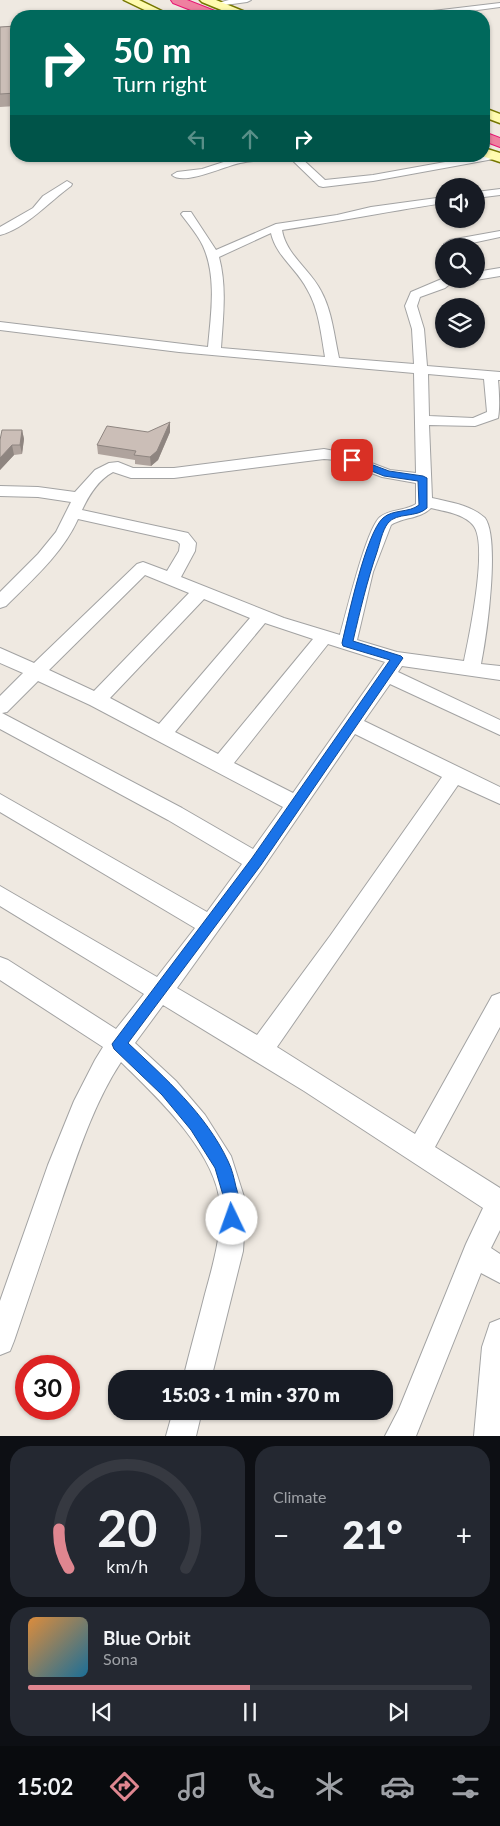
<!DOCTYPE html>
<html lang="en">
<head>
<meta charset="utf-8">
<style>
	:root { --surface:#171b24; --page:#242831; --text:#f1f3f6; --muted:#9ea1a6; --line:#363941; --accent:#df8690 }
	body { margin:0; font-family:Lato,sans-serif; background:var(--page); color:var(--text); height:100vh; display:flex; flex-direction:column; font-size:19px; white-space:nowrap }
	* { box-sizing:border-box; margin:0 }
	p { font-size:16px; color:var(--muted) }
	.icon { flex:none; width:28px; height:28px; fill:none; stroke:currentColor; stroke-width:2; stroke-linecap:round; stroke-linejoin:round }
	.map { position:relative; height:1436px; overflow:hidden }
	.drawer { display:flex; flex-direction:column; gap:10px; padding:10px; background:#0d0f14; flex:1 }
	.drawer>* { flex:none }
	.banner { position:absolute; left:10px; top:10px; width:480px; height:152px; border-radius:20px; box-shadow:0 1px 4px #0004; background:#00695c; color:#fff; overflow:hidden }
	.buttons { position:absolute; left:435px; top:178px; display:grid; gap:10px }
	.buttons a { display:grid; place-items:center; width:50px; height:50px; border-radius:50%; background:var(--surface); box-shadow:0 1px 4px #0004; font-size:25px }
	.speed { position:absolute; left:15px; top:1355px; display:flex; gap:10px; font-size:25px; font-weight:700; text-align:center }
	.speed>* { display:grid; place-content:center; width:65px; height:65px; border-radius:50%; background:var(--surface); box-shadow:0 1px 4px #0004; line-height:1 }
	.speed .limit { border:8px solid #d22; background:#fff; color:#111 }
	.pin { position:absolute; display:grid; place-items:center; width:42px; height:42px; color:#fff; margin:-21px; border-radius:10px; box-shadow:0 2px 8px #0006 }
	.me { position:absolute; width:55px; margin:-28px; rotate:357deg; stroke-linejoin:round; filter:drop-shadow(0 0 4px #0008) }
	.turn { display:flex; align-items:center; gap:18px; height:105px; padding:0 20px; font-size:22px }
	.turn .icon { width:65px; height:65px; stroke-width:2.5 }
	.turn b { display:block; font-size:35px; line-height:42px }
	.lanes { display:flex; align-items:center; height:48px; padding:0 20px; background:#0003; justify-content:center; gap:25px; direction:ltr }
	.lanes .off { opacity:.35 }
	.big { font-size:38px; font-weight:800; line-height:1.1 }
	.drawer .widget { flex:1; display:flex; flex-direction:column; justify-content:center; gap:8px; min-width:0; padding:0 18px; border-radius:20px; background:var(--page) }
	.drawer .dial { align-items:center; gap:0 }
	.dial svg { height:130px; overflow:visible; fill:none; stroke:var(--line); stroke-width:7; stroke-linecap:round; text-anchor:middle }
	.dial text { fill:var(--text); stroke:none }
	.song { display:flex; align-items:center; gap:15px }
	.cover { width:60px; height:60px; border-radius:8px; background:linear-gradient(135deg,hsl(30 70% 55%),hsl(200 70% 35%)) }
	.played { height:5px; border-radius:2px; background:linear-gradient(90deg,var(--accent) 50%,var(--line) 50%) }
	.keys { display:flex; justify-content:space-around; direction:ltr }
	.heat { display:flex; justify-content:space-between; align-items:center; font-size:28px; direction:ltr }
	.drawer .tiles { flex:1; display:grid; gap:10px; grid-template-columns:1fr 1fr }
	.widget:last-child { grid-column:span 2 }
	.trip { position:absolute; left:108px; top:1370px; width:285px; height:50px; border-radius:20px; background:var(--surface); box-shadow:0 1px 4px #0004; font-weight:800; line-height:50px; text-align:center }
	.tab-bar { display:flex; height:80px; justify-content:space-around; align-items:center; background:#090b0e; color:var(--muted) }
	.tab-bar .icon { width:35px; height:35px }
	.tab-bar .selected { color:var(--accent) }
	.tab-bar b { font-size:22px; color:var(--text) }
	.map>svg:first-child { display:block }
</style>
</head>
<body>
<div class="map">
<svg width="500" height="1436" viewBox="0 0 500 1436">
	<rect width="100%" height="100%" fill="#efe9e1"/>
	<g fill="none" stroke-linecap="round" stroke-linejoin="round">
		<defs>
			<g id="street">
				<path d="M229,0H251L247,2L218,6L214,4Z"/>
				<path d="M500,3V7L433,16H412L416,13Z"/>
				<path d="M360,12L364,14L363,16H340L344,13Z"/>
				<path d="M495,153L499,154V158L373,181L323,187L319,186L288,156H299L325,180L373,175Z"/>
				<path d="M285,156L280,159C267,160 253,160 240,163C225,166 184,186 172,175L177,172L202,169L239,157Z"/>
				<path d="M67,181L72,184L71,186C50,201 25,229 0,235V227L33,208L43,196Z"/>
				<path d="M500,189V195L476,198V192Z"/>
				<path d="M444,197V203C390,211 336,222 282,230C286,255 310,269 321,291C332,311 334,335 339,358L414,364L412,329L405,306L411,292L444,278L456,279L445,288L420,297L417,306L424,329L427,366L500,372V380H498C499,391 500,408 498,418L475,426L429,425L432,498C449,502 471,505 485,518C500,539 487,634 481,664L500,666V680L402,666L398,672L500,720V735L390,684L364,721L500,787V804L458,785L277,1047L415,1134L492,996L500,993V1027L435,1147L500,1188V1230L491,1248L500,1254V1283L481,1273L416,1436H385L399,1409L466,1244L483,1208L304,1091L163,1005L135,1043L176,1081L205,1115L231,1156L246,1203L243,1251L211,1379H183C190,1350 198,1322 205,1294C213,1265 222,1234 220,1204C216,1152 156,1096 121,1062C94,1103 78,1153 62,1199C46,1247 30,1294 14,1341L10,1351L0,1355V1301L48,1165L74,1101L95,1060L103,1047L0,980V957L8,960L116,1029L144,994L0,906V886L157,977L195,928L0,812V794L207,912L242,864L168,820L0,729V696L23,673L0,663V648L34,663L137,564L143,562L167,571L179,551L180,544L177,541L78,519C62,554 33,579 6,606L0,608V592L38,554L56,532L71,502L38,497L0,496V486L38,487L75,492L95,470L109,463L118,462L133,468H174L324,449L345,453L390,470L416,473L414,373L179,352L0,330V322L208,347C211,314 217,277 203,246C198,235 189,225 181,214L183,212H191L216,250L276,224L337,215L371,207ZM271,233C276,256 297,269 307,289C319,309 321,334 325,357L221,348C223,317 227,287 219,257ZM428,374L484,379L487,412L473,418L429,416ZM324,459L337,460L382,477L416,483V504C405,511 390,509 380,517C366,529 346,614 340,635L284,618L181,577L195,551L196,543L188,533L82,510C89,495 98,480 113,472L131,478H174ZM431,508C444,511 464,514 473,525C489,543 469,637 464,661L397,652L357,640L373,572L391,525C403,517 420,519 431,508ZM145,575L189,593L94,691L49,670ZM204,599L250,618L159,724L110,698ZM265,623L313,639L218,754L175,732ZM328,644L385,662L293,793L234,763ZM38,681L90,705L283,807L253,849L182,808L2,713L7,712ZM355,734L442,777L330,936L257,1035L177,988L263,868Z"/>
				<path d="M500,231V237L458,246H446L444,244L450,240Z"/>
				<path d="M500,268V276L476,280L472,279H476V272Z"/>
				<path d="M500,1319V1436H474L482,1347L490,1323Z"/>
				<path d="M173,1411H202L196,1436H166Z"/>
			</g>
			<g id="secondary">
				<path d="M124,0H139L172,16H157Z"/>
				<path d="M200,0H216L250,14L252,16H236L202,2Z"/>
				<path d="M484,108L500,114V123L484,117Z"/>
				<path d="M484,148L500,153V162L482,156H484Z"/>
			</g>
			<g id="highway">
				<path d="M171,0H187L220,13L222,16H206L173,3Z"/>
				<path d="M484,132L500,138V147L484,141Z"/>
			</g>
		</defs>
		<use href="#street" stroke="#a3a3a3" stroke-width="2"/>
		<use href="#secondary" stroke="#767700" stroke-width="3"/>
		<use href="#highway" stroke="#e81372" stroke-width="2"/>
		<use href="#street" fill="#fff" fill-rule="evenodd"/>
		<use href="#secondary" fill="#fffbaf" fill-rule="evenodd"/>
		<use href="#highway" fill="#ef80a0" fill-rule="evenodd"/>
	</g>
	<g fill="#afa39d">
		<path d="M16,26V106L0,107V27Z"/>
		<path d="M22,430L24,439L22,454L14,455L0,470V440Z"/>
		<path d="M148,432H170L158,460L151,466L135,464V460L98,454L97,445Z"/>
	</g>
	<g fill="#8e8580">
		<path d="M170,422V432L158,460L151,466L150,457Z"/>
		<path d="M22,430L24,439L22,454L20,445Z"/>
		<path d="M12,445L14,455L0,470V458Z"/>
	</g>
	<g fill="#cbbeb7" stroke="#8e8580">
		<path d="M16,26V93L0,94V27Z"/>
		<path d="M170,422L157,451L150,457L134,455L136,451L97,445L107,426L148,432Z"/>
		<path d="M2,430H22L20,445H12L0,458V440Z"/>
	</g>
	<path fill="#1a73e8" stroke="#114b97" d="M352,457L389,471L423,476L427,478V508C417,518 397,512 388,523C382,531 380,543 377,552C367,581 360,611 353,641L401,656L403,658L261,865L128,1043C165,1078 206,1114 228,1161C232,1169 234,1178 236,1187C240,1200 243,1211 237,1224L232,1227L226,1224L224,1219L225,1202L215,1168L191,1130L162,1095L114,1049L112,1044L252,858L390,660L343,646L342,643C348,618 366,533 383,518C393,509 409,513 419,505L418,481L384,476L349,462V458Z"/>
</svg>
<div class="buttons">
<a><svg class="icon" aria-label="sound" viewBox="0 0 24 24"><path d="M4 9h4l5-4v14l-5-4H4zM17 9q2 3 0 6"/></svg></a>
<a><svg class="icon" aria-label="search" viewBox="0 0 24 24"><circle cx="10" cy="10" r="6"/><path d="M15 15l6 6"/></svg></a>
<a><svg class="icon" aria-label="layers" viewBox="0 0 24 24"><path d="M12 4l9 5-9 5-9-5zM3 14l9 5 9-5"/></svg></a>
</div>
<div class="speed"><div class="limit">30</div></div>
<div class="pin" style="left:352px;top:460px;background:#d93025"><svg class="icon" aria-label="arrive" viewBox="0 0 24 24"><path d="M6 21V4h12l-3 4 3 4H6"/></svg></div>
<svg class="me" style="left:232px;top:1219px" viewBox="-20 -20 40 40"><circle r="19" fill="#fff"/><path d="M0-13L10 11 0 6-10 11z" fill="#1a73e8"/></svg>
<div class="trip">15:03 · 1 min · 370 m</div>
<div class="banner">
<div class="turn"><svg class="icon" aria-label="right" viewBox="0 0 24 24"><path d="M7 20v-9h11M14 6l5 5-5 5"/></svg><div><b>50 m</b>Turn right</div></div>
<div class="lanes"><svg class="icon off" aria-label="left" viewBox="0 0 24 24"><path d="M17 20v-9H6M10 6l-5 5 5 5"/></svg><svg class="icon off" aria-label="ahead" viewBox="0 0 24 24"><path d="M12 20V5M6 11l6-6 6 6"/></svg><svg class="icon" aria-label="right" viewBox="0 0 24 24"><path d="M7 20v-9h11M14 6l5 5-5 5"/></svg></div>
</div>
</div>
<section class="drawer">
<div class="tiles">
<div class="widget dial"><svg viewBox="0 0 100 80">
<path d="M14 69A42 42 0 1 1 86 69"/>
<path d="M14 69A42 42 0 0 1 8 45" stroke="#df8690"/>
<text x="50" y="56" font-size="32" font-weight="700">20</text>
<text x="50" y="72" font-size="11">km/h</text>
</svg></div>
<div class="widget"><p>Climate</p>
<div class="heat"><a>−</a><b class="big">21°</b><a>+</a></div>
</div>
<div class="widget">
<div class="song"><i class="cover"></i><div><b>Blue Orbit</b><p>Sona</p></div></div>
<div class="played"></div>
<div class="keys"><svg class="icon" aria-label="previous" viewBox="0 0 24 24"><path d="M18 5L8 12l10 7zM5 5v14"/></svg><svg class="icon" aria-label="pause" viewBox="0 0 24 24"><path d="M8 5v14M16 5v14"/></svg><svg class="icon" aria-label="next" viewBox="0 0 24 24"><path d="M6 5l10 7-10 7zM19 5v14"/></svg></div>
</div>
</div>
</section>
<nav class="tab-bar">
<b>15:02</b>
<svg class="icon selected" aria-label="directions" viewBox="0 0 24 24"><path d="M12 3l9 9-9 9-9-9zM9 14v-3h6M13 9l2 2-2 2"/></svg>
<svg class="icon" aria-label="music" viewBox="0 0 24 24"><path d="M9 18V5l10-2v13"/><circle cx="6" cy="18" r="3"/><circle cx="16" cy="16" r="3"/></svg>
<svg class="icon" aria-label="phone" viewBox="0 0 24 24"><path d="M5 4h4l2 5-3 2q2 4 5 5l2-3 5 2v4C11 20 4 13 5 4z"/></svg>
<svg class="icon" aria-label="climate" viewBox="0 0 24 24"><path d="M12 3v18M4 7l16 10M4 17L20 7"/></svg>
<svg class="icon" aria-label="car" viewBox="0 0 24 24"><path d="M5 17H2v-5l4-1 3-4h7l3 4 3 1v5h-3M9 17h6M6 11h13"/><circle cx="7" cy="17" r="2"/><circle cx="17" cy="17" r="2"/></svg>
<svg class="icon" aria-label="filters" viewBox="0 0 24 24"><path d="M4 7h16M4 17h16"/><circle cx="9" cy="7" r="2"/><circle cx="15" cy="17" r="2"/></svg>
</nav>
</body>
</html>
